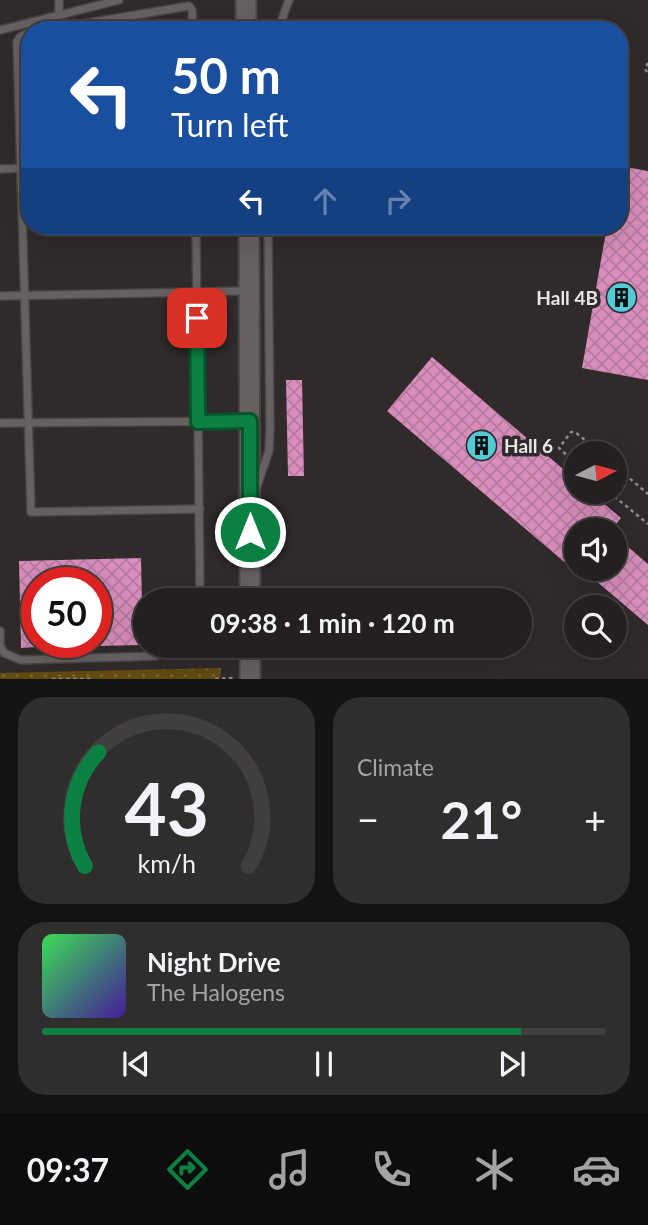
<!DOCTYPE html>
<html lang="en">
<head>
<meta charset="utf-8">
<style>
	:root { --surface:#242020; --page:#302d2d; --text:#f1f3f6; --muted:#a3a3a5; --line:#413e3e; --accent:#0b8043 }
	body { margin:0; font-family:Lato,sans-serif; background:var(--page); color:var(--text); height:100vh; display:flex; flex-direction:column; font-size:26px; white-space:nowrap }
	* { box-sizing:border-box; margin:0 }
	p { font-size:23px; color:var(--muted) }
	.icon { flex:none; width:38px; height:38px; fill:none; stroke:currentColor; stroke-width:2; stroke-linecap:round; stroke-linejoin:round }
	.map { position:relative; height:679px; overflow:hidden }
	.sheet { display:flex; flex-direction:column; gap:18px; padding:18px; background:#141212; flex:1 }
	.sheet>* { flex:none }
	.banner { position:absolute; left:21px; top:21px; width:607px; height:214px; border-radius:28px; box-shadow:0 7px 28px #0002,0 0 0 2px var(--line); background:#1a4fa0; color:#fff; overflow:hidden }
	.needle { width:46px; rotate:84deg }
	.buttons { position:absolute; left:564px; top:441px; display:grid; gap:14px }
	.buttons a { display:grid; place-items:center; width:63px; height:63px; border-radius:50%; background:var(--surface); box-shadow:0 7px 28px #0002,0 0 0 2px var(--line); font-size:35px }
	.speed { position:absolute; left:21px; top:567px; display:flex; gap:14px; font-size:35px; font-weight:700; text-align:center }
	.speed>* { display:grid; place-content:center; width:91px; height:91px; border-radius:50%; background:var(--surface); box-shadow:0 7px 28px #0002,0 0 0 2px var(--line); line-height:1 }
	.speed .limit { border:10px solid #d22; background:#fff; color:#111 }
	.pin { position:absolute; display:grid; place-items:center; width:60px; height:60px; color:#fff; margin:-30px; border-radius:14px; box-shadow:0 4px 10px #0006 }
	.me { position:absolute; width:77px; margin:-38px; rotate:0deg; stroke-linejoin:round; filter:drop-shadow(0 0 5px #0008) }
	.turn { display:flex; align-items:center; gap:24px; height:147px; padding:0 35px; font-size:32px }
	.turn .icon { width:91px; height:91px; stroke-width:2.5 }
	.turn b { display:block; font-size:49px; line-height:60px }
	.lanes { display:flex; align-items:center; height:66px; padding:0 35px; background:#0003; justify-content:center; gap:35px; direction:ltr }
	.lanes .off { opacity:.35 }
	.big { font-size:52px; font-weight:700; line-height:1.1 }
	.sheet .widget { flex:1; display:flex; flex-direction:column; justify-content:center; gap:10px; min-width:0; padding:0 24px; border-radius:28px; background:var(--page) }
	.sheet .dial { align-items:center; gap:0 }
	.dial svg { height:182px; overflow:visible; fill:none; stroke:var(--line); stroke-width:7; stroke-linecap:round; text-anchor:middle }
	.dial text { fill:var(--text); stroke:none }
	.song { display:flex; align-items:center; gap:21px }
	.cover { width:84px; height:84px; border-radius:10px; background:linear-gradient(135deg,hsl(130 70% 55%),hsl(260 70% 35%)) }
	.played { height:7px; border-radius:4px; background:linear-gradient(90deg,var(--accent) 85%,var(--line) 85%) }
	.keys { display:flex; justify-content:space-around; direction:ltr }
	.heat { display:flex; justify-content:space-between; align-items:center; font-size:38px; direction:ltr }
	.sheet .tiles { flex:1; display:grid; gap:18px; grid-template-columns:1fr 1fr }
	.widget:last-child { grid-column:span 2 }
	.trip { position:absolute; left:133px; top:588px; width:399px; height:70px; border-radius:35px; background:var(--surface); box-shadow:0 7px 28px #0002,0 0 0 2px var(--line); font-weight:700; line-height:70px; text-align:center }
	.tab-bar { display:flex; height:112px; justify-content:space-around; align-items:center; background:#0e0d0d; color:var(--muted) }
	.tab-bar .icon { width:49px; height:49px }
	.tab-bar .current { color:var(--accent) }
	.tab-bar b { font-size:32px; color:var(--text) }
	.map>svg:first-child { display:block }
</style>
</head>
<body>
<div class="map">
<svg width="648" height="679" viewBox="0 0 648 679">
	<defs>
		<pattern id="park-dots" width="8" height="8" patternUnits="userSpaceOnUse" patternTransform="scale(1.75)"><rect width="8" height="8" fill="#614b11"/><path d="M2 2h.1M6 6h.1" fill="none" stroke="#786534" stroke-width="1.8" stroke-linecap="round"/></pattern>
		<pattern id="building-cross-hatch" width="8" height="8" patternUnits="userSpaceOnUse" patternTransform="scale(1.75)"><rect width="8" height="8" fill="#d98dbc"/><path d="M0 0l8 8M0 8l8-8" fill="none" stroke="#b47b9e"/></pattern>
	</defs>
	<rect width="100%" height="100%" fill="#302a2a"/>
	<path fill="url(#park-dots)" d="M221,668L220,679H0V673Z"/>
	<g fill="url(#building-cross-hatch)">
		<path d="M620,166L648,171V380L582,368L607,226H620Z"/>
		<path d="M432,357L576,480V492H590L621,518L611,530H576V572L387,411Z"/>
		<path d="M286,380H302L304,476H288Z"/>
		<path d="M614,535L648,564V625L582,569H614Z"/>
		<path d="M141,558L143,645L96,646V583H37V647L21,648L19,561Z"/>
	</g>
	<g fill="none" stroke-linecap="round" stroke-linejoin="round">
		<defs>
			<g id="service">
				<path d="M59,0V14"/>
				<path d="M0,30L119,0"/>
				<path d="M46,30L189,6L192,10L193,30"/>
				<path d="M278,30L289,0"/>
				<path d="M30,32L20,37L17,42L31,512L200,509"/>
				<path d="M0,169L30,168"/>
				<path d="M196,226L200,600"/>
				<path d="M0,296L249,291"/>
				<path d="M0,423L249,421"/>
				<path d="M256,489L269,451L270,429L268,226"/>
				<path d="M0,631V645L4,653L21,660L155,656L183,646"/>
			</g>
			<g id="secondary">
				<path d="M246,0V30"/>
				<path d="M249,226L250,600"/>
				<path d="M250,679V646"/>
			</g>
		</defs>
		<use href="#service" stroke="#4a4545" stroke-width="10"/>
		<use href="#secondary" stroke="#4a4545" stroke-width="23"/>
		<g stroke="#908b8b" stroke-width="2.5" stroke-dasharray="3.5 3.5" stroke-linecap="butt">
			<path d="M648,63L645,69L648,73"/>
			<path d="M576,464L559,448L571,432H575L601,453"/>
			<path d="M614,465L648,494"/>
			<path d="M609,492L648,524"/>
			<path d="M52,679H94"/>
			<path d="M215,679L233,678"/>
		</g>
		<use href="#service" stroke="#676060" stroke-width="7"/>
		<use href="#secondary" stroke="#676060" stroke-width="19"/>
	</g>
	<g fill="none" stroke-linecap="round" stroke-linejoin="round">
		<defs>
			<path id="route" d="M197,318L198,422L250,421V532"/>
		</defs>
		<use href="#route" stroke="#07532c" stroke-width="18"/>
		<use href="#route" stroke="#0b8043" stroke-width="12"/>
	</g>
	<defs>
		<symbol id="building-disc" viewBox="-11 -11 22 22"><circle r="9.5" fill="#52cbd7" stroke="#302a2a"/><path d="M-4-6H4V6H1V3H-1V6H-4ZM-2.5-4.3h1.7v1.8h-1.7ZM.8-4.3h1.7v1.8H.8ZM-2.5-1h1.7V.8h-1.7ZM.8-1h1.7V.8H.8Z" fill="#111"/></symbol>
	</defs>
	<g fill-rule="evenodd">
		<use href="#building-disc" x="604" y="280" width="35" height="35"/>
		<use href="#building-disc" x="464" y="428" width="35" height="35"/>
	</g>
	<g text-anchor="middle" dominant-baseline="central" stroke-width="7" stroke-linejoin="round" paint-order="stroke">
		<g font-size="19" font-weight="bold" fill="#eae6e6" stroke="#302a2a" text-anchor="end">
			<text x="598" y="297">Hall 4B</text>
			<text x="504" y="445" text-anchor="start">Hall 6</text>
		</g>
	</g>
</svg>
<div class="buttons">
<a><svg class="needle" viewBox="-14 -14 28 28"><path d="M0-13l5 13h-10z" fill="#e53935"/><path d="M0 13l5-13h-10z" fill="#a3a3a5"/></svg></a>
<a><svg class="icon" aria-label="sound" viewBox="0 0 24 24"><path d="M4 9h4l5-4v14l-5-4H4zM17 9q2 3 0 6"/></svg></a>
<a><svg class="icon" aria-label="search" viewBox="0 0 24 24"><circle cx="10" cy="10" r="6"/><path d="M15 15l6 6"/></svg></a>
</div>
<div class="speed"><div class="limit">50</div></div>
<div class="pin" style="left:197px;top:318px;background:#d93025"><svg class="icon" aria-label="arrive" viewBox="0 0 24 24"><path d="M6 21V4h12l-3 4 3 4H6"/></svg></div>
<svg class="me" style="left:250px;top:532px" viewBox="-20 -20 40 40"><circle r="17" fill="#0b8043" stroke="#fff" stroke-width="3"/><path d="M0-11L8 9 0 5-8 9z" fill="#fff"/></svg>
<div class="trip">09:38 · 1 min · 120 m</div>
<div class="banner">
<div class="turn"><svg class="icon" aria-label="left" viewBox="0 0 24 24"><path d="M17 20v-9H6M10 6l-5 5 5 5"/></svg><div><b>50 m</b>Turn left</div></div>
<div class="lanes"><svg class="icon" aria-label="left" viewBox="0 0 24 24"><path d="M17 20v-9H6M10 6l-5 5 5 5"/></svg><svg class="icon off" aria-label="ahead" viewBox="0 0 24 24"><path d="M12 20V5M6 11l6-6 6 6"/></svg><svg class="icon off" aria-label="right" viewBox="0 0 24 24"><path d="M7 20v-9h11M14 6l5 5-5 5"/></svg></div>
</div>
</div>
<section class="sheet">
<div class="tiles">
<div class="widget dial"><svg viewBox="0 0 100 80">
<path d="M14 69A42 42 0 1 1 86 69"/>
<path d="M14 69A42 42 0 0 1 20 19" stroke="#0b8043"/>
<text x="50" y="56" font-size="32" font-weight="700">43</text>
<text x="50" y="72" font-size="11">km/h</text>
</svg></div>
<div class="widget"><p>Climate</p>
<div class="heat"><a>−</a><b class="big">21°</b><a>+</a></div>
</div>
<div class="widget">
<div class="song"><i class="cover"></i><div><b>Night Drive</b><p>The Halogens</p></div></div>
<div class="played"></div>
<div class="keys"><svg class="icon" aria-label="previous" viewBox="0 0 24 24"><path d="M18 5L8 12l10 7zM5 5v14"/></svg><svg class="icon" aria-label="pause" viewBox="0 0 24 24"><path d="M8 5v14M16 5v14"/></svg><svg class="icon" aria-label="next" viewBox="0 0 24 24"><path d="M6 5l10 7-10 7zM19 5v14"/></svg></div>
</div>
</div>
</section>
<nav class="tab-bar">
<b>09:37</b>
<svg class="icon current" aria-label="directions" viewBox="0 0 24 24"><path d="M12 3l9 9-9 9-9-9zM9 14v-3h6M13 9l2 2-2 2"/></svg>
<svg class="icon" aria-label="music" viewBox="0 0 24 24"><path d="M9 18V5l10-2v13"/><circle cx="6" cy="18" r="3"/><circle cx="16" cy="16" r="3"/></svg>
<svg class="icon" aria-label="phone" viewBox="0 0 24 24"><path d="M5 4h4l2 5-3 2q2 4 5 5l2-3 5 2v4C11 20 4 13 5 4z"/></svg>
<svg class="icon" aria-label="climate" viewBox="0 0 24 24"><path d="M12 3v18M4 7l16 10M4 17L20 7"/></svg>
<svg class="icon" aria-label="car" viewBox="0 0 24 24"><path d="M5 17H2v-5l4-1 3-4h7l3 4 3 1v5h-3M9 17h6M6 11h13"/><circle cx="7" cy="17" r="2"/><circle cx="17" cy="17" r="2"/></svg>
</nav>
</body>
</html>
